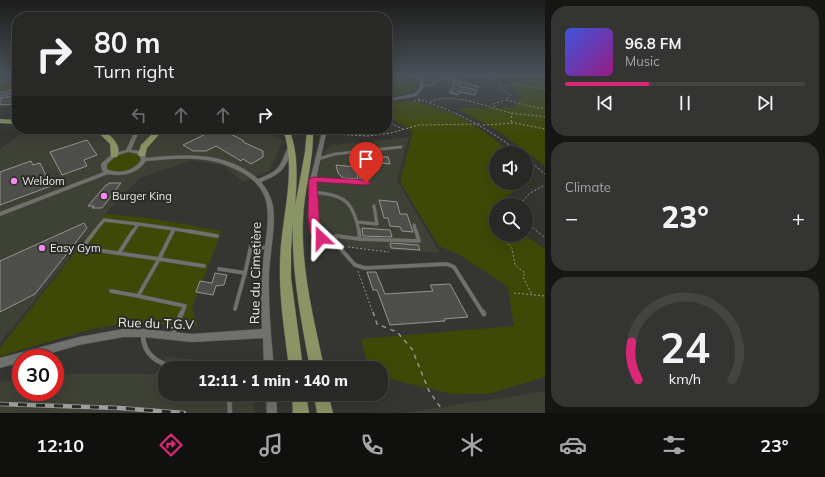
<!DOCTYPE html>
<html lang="en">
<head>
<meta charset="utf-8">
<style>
	:root { --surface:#282826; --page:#343432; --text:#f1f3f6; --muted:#a5a6a7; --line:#444443; --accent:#db2777 }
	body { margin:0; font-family:Mulish,sans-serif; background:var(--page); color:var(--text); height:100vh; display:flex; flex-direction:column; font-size:15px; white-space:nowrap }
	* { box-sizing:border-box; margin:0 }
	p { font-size:13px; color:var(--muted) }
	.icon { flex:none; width:22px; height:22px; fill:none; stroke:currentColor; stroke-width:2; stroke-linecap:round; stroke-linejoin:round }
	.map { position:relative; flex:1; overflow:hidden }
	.side { display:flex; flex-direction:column; gap:6px; padding:6px; background:#161615; width:280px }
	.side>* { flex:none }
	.hud { position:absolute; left:12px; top:12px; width:380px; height:122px; border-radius:16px; box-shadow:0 4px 16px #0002,0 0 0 1px var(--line); background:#282826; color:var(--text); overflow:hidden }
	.fabs { position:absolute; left:489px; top:146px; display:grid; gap:8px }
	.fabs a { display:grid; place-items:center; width:44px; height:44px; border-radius:50%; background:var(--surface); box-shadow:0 4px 16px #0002,0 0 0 1px var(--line); font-size:20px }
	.speed { position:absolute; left:12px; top:349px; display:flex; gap:8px; font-size:20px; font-weight:700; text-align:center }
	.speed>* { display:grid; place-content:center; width:52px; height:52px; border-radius:50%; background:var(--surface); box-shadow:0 4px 16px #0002,0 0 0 1px var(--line); line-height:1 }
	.speed .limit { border:6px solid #d22; background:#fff; color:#111 }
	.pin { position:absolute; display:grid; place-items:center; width:34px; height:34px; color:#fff; margin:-41px -17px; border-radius:50% 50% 50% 0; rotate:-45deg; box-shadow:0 0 4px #0007 }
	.pin .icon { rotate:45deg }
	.me { position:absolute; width:44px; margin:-22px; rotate:337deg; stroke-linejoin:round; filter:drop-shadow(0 0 3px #0008) }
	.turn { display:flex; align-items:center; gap:14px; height:84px; padding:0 16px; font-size:18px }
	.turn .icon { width:52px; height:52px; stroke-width:2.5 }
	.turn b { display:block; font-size:28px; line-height:34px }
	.lanes { display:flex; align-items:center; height:38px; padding:0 16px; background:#0003; justify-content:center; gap:20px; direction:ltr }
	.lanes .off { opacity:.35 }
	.big { font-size:30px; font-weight:800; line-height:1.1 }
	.side .widget { flex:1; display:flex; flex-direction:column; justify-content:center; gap:6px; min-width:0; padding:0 14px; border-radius:16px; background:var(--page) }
	.side .dial { align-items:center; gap:0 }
	.dial svg { height:104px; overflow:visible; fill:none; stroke:var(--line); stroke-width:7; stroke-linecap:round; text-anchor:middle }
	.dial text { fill:var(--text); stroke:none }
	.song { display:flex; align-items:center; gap:12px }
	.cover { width:48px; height:48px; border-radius:6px; background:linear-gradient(135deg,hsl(230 70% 55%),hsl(310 70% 35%)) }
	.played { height:4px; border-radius:2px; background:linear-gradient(90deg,var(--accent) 35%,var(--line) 35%) }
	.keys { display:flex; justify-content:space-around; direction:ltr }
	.heat { display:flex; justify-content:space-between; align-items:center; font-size:22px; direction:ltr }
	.trip { position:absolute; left:158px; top:361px; width:230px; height:40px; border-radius:16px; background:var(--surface); box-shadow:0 4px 16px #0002,0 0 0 1px var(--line); font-weight:800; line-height:40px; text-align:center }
	.dock { display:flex; height:64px; justify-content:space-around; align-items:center; background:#10100f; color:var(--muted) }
	.dock .icon { width:28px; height:28px }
	.dock .on { color:var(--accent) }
	.dock b { font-size:18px; color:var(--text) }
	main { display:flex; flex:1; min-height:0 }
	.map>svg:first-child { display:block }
</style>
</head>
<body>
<main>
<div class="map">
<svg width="545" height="413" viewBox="0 0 545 413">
	<rect width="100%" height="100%" fill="#353632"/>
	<g fill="#3e4136">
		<path d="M28,129H263L283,141L269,171L243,182L224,166L193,160L140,178L112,206L0,343V149Z"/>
		<path d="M409,137L397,181L440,253L312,245L308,187L315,186L324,151L332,145Z"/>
		<path d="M166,357L228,363L237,368H165V394H254V413H0V382L21,379V392H55V374H155Z"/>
		<path d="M545,391V413H405Z"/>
	</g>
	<g fill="#3e4907">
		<path d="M0,76H17V87L0,91Z"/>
		<path d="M387,76H417L411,89L406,93L387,97Z"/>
		<path d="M484,76H545V166L500,132L456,108H513L521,97L506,80Z"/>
		<path d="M409,101C449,107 481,127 511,153H496V183H526V166L532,171L531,182L507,196L508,205H496V235H524L545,249V377L488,394H452L381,377V368H369L361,339L514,326L508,287L460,255L439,246L400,182L413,131L387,116V104Z"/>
		<path d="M129,153L138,155L140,158L136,166C127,171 116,175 107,168V164C112,156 120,154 129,153Z"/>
		<path d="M105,214L149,218L222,231L192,308L198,326L176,323L169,325L132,322L92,329L0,356V348Z"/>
	</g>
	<g fill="#4e4f4a" stroke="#949590">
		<path d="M454,83L460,84L459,86L477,90L475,95L459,92L458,95L450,93Z"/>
		<path d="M17,95V104L0,105V98Z"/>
		<path d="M210,132H227L244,141L243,142L263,151V157L251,164L243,159L241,161L216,146L206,151H193L183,145Z"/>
		<path d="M87,140L97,155L84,160L87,166L62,175L50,152Z"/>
		<path d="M353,155L388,157L390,164L354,160Z"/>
		<path d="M31,161L33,165L40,163L51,186L0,205V172Z"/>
		<path d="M336,165L356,167L358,179L343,178L338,173Z"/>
		<path d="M110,183H121L102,208H92L94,206H88L106,185Z"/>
		<path d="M379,200L397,202L400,214H407L413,232L402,231L400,227L390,226L388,218H384Z"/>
		<path d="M84,223L87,228L35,294L0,312V261Z"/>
		<path d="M362,228L390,230L392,237L363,236Z"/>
		<path d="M390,243L418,245L420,250L391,248Z"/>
		<path d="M367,272H376L385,294L433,291L430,285L450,284L468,317L444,319L445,321L390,325L377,290H373Z"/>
		<path d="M215,273L227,275L224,285L216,286L213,295L196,292L200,281L212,283Z"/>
	</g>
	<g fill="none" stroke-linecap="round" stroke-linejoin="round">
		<defs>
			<g id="service-far4">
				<path d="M421,85H432C441,73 466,84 478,87"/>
				<path d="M0,96L17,92"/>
			</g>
			<path id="service-far3" d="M318,159L335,154L401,147"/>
			<g id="service-far2">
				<path d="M313,179L356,182L361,181L359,170"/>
				<path d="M357,182L366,183L368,172L371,168"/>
				<path d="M313,192C344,195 353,200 359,232"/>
				<path d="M357,222L377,224L374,206"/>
				<path d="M138,224L174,229L172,232"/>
				<path d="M414,225L416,232"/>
				<path d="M174,229L194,232"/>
				<path d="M94,232L104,220L138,224L133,232"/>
			</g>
			<g id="service-far1">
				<path d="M95,231L82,248L159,259L138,296L185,306L182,313"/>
				<path d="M173,231L159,259L204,266"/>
				<path d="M188,231L217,236"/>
				<path d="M359,231L360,239L419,241L416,231"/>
				<path d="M360,239L336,236L331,238L355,265L365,268L447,264L454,267L483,313"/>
				<path d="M119,253L133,231"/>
				<path d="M219,269L245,273L251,246L267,248"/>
				<path d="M111,291L138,296"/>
				<path d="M235,309L245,273"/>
			</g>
			<g id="service">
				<path d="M483,312L484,314"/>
				<path d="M143,334C143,356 159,364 178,368"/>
				<path d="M172,335L182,312"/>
				<path d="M229,394L230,413"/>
			</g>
			<g id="minor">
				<path d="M421,76H425L423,89L416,96L387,101V99L414,94L419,89Z"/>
				<path d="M17,88V90L0,94V92Z"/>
				<path d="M136,129H140L131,150C137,150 144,151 146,158C184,154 227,151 258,179C281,170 279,167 288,147H290L292,148C286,169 281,174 261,182C267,189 271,197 273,206C276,228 270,251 269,273C268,305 271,336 274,368H264L263,338L192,342L144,337H123L79,345L34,358H21V362L0,368V358L79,337L123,329H144L192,334L262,329C261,308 261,286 263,265C264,244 271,221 266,201C263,188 252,178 241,172C208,154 181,158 146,161C137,174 122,177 108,174L0,216V212L104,172L102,170L101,164L102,163L112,154L126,150ZM128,152C134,153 140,153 141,160C134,171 119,175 107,169V164L116,156Z"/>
				<path d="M323,129H327L315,184L318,232L322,235L333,236L334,238L333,240H319L312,233L309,184Z"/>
				<path d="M266,394H276L277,413H267Z"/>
			</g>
			<g id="primary">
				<path d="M0,119L17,120V124L0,123Z"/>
				<path d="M95,129H102C111,136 123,145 117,157H111L110,144Z"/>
				<path d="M157,129H164L147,148L145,156H139L138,154L141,145Z"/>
				<path d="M283,129H289C299,154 297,180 295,206L305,152L307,129H313C314,160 304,189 303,220C301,270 314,319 324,368H310C301,319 291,271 293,221L291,250V278L303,368H289C285,334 279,299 280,265C280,220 298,173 283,129Z"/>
				<path d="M292,394H306L309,413H293Z"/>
				<path d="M314,394H328L333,413H317Z"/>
			</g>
		</defs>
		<use href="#service-far4" stroke="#52534f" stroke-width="2.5"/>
		<use href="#service-far3" stroke="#52534f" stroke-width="3.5"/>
		<use href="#service-far2" stroke="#52534f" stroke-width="4"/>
		<use href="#service-far1" stroke="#52534f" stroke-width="4.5"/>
		<use href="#service" stroke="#52534f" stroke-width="5.5"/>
		<use href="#minor" stroke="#52534f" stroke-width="1"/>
		<use href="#primary" stroke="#52534f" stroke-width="1"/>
		<g stroke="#939491" stroke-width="1" stroke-dasharray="2 2" stroke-linecap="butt">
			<path d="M495,76L496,77L492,79L504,86"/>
			<path d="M0,81L13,76"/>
			<path d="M1,81L17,79"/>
			<path d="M545,89L514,84L499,88L511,95L506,100L538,108H545"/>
			<path d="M418,99C456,111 489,129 520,153"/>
			<path d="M414,101H422"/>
			<path d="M430,102C452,91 489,108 511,113C522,115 534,115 545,117"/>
			<path d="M495,107L493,104L505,100"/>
			<path d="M387,122L403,129"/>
			<path d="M511,122L512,113"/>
			<path d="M483,125L515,123L545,129"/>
			<path d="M331,134L368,136L391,133L419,125L480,124"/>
			<path d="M526,158L545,174"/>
			<path d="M522,205V202L530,193L545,185"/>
			<path d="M526,218L532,227L545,238"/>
			<path d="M526,230L532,227"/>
			<path d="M505,235L503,238L512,248L515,265L525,273L523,277L532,295"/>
			<path d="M348,247L389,252"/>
			<path d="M358,271L373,313"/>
			<path d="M514,293L545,296"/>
		</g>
		<path stroke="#939491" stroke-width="1.5" stroke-dasharray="4.5 4.5" stroke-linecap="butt" d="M373,312L377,324L397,332L412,349L429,391L441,408"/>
		<use href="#service-far4" stroke="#70716c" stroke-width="2"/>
		<use href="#service-far3" stroke="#70716c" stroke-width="2.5"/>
		<use href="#service-far2" stroke="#70716c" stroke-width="3"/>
		<use href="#service-far1" stroke="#70716c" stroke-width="3.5"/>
		<use href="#service" stroke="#70716c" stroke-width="4.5"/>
		<use href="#minor" fill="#70716c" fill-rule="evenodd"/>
		<use href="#primary" fill="#8a9465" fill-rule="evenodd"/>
		<defs>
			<path id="rail" d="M0,404L119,408L184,413"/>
		</defs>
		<use href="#rail" stroke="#9e9f9c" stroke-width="4.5"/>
		<use href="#rail" stroke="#2b2c28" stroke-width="3" stroke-dasharray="9" stroke-linecap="butt"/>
	</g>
	<linearGradient id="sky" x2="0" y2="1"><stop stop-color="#1d1e1c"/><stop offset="0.57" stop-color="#4b525a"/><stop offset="1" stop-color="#4b525a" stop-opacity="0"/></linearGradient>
	<rect width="545" height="133" fill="url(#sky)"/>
	<path fill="#db2777" stroke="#8e194d" d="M313,177L366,180L371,183L366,185L317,182L320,232L326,238L321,242L310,233L308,216L309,179Z"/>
	<g fill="#f589ee" stroke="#2b2c28" stroke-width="1.5">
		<circle cx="14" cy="181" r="4"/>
		<circle cx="104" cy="196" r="4"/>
		<circle cx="42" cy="248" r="4"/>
	</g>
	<g text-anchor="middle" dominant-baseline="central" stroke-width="4" stroke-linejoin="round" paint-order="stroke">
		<g font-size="11" fill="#eaebe8" stroke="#2b2c28" text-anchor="start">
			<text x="22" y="181">Weldom</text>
			<text x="112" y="196">Burger King</text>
			<text x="50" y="248">Easy Gym</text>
		</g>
		<g font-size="13" fill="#eaebe8" stroke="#2b2c28">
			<text transform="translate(255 273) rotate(-89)">Rue du Cimetière</text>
			<text transform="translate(156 323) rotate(2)">Rue du T.G.V</text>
		</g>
	</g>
</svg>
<div class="fabs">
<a><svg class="icon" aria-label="sound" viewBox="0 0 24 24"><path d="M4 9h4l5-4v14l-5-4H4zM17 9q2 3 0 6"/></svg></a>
<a><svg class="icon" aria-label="search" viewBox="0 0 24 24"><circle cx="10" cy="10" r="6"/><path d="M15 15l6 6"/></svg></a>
</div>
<div class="speed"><div class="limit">30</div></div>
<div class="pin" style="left:366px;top:183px;background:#d93025"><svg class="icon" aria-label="arrive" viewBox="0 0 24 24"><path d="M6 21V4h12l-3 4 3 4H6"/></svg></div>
<svg class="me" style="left:321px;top:238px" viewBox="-20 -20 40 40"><path d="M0-17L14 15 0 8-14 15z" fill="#db2777" stroke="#fff" stroke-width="4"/></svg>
<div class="trip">12:11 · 1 min · 140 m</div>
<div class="hud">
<div class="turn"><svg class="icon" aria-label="right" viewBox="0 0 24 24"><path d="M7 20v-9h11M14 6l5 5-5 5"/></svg><div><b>80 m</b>Turn right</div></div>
<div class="lanes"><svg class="icon off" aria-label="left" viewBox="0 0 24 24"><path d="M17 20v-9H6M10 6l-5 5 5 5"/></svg><svg class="icon off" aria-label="ahead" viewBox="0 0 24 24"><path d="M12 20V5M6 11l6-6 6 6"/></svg><svg class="icon off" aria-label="ahead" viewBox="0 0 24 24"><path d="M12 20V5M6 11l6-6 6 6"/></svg><svg class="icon" aria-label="right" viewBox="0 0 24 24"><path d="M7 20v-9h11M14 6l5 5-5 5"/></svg></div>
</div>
</div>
<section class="side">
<div class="widget">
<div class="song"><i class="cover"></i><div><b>96.8 FM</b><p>Music</p></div></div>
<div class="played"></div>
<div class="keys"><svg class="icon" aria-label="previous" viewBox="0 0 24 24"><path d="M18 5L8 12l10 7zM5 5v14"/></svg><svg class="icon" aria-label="pause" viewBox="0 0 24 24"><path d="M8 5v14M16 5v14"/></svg><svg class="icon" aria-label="next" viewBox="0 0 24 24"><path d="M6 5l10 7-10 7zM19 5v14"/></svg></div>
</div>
<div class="widget"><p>Climate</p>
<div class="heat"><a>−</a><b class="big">23°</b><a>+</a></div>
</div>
<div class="widget dial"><svg viewBox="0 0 100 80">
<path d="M14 69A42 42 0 1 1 86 69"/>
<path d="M14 69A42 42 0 0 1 9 40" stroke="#db2777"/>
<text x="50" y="56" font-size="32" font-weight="700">24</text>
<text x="50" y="72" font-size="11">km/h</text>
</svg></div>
</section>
</main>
<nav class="dock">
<b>12:10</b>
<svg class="icon on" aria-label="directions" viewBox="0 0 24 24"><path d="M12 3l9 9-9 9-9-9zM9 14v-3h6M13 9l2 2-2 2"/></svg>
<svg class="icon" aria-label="music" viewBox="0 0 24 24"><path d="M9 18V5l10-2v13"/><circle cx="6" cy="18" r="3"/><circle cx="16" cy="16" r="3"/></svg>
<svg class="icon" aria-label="phone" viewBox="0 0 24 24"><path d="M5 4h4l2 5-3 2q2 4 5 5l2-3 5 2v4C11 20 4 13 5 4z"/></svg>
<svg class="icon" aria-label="climate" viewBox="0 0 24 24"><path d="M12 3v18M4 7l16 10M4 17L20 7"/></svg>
<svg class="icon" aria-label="car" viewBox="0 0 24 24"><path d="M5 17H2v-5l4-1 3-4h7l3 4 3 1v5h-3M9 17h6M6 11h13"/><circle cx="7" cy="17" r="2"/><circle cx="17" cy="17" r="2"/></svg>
<svg class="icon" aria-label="filters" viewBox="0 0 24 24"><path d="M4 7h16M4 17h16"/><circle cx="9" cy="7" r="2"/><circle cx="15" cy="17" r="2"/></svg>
<b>23°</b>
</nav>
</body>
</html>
